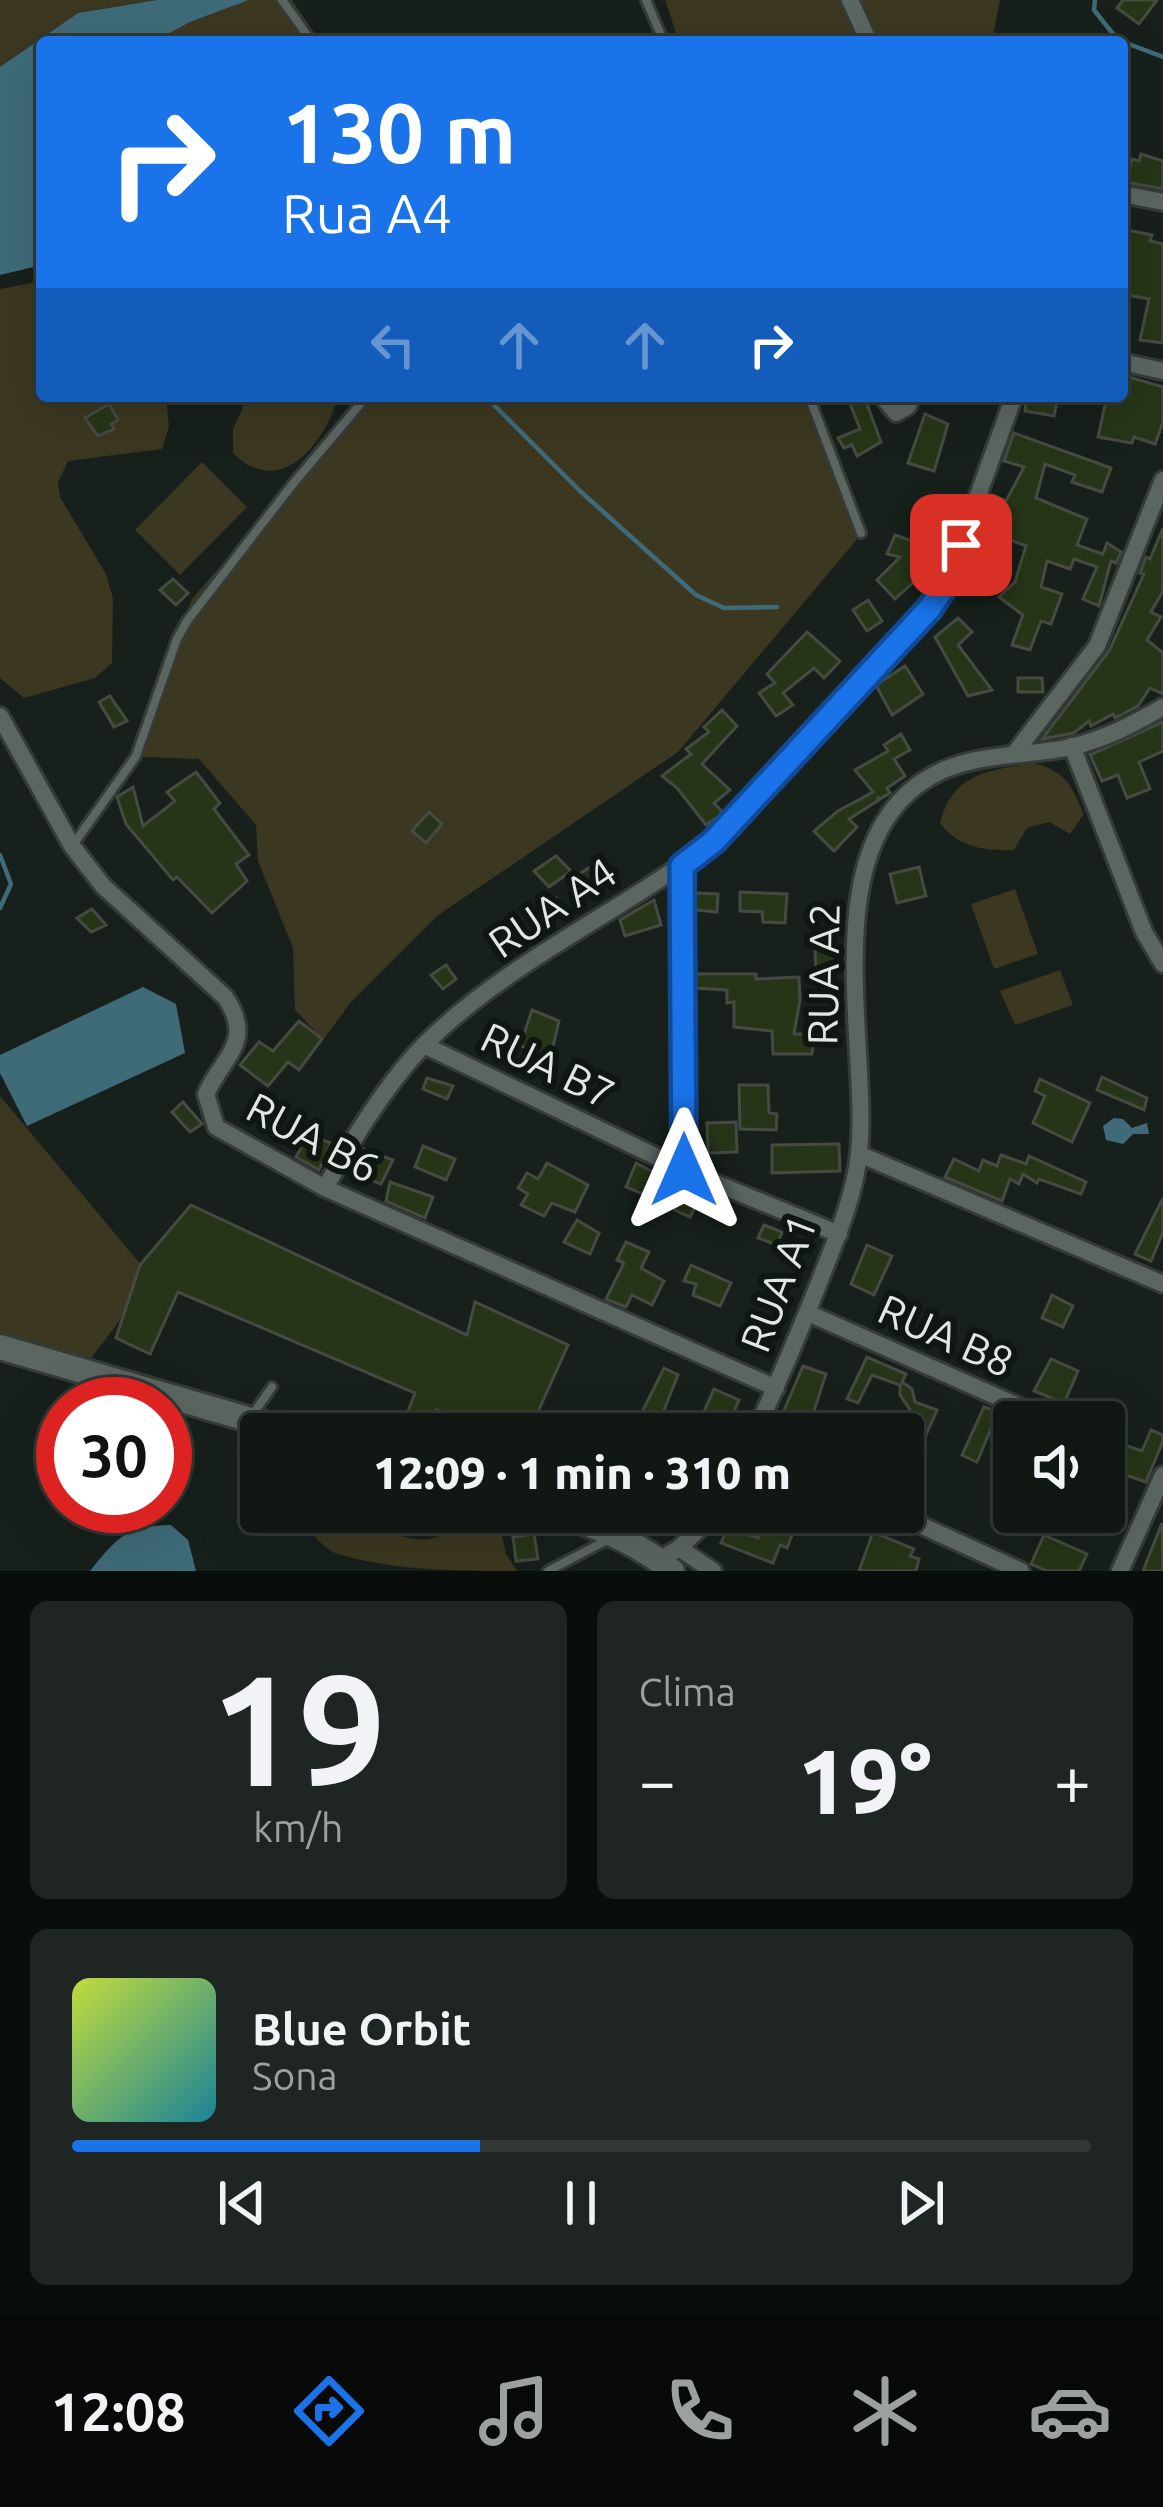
<!DOCTYPE html>
<html lang="pt">
<head>
<meta charset="utf-8">
<style>
	:root { --surface:#111814; --page:#1e2522; --text:#f1f3f6; --muted:#9ca0a0; --line:#303734; --accent:#1a73e8 }
	body { margin:0; font-family:Ubuntu,sans-serif; background:var(--page); color:var(--text); height:100vh; display:flex; flex-direction:column; font-size:45px; white-space:nowrap }
	* { box-sizing:border-box; margin:0 }
	p { font-size:39px; color:var(--muted) }
	.icon { flex:none; width:66px; height:66px; fill:none; stroke:currentColor; stroke-width:2; stroke-linecap:round; stroke-linejoin:round }
	.map { position:relative; height:1571px; overflow:hidden }
	.side { display:flex; flex-direction:column; gap:30px; padding:30px; background:#090d0b; flex:1 }
	.side>* { flex:none }
	.top-card { position:absolute; left:36px; top:36px; width:1092px; height:366px; border-radius:12px; box-shadow:0 12px 48px #0002,0 0 0 3px var(--line); background:#1a73e8; color:#fff; overflow:hidden }
	.tools { position:absolute; left:993px; top:1401px; display:grid; gap:24px }
	.tools a { display:grid; place-items:center; width:132px; height:132px; border-radius:12px; background:var(--surface); box-shadow:0 12px 48px #0002,0 0 0 3px var(--line); font-size:60px }
	.speed { position:absolute; left:36px; top:1377px; display:flex; gap:24px; font-size:60px; font-weight:700; text-align:center }
	.speed>* { display:grid; place-content:center; width:156px; height:156px; border-radius:50%; background:var(--surface); box-shadow:0 12px 48px #0002,0 0 0 3px var(--line); line-height:1 }
	.speed .limit { border:18px solid #d22; background:#fff; color:#111 }
	.pin { position:absolute; display:grid; place-items:center; width:102px; height:102px; color:#fff; margin:-51px; border-radius:24px; box-shadow:0 6px 18px #0006 }
	.me { position:absolute; width:132px; margin:-66px; rotate:0deg; stroke-linejoin:round; filter:drop-shadow(0 0 9px #0008) }
	.turn { display:flex; align-items:center; gap:42px; height:252px; padding:0 48px; font-size:54px }
	.turn .icon { width:156px; height:156px; stroke-width:2.5 }
	.turn b { display:block; font-size:84px; line-height:102px }
	.lanes { display:flex; align-items:center; height:114px; padding:0 48px; background:#0003; justify-content:center; gap:60px; direction:ltr }
	.lanes .off { opacity:.35 }
	.big { font-size:90px; font-weight:800; line-height:1.1 }
	.side .tile { flex:1; display:flex; flex-direction:column; justify-content:center; gap:18px; min-width:0; padding:0 42px; border-radius:18px; background:var(--page) }
	.side .dial { align-items:center; gap:0 }
	.dial b { font-size:156px; line-height:1 }
	.song { display:flex; align-items:center; gap:36px }
	.cover { width:144px; height:144px; border-radius:18px; background:linear-gradient(135deg,hsl(70 70% 55%),hsl(190 70% 35%)) }
	.played { height:12px; border-radius:6px; background:linear-gradient(90deg,var(--accent) 40%,var(--line) 40%) }
	.keys { display:flex; justify-content:space-around; direction:ltr }
	.heat { display:flex; justify-content:space-between; align-items:center; font-size:66px; direction:ltr }
	.side .tiles { flex:1; display:grid; gap:30px; grid-template-columns:1fr 1fr }
	.tile:last-child { grid-column:span 2 }
	.trip { position:absolute; left:240px; top:1413px; width:684px; height:120px; border-radius:12px; background:var(--surface); box-shadow:0 12px 48px #0002,0 0 0 3px var(--line); font-weight:800; line-height:120px; text-align:center }
	.tabs { display:flex; height:192px; justify-content:space-around; align-items:center; background:#070a08; color:var(--muted) }
	.tabs .icon { width:84px; height:84px }
	.tabs .selected { color:var(--accent) }
	.tabs b { font-size:54px; color:var(--text) }
	.map>svg:first-child { display:block }
</style>
</head>
<body>
<div class="map">
<svg width="1163" height="1571" viewBox="0 0 1163 1571">
	<rect width="100%" height="100%" fill="#17201b"/>
	<g fill="#3b3720">
		<path d="M0,0H157L78,13L0,67Z"/>
		<path d="M249,0H292L320,42H153L190,22Z"/>
		<path d="M665,0H1000L992,42H679Z"/>
		<path d="M42,281V396H166L169,426L162,449L68,461L58,482L60,497L106,574L113,598L112,663L95,678L24,698L0,678V289Z"/>
		<path d="M248,396H338C325,444 280,500 233,453V429Z"/>
		<path d="M368,396H808L859,537L678,752L437,916L351,1002L323,1040L295,1010L293,948L258,861L256,825L199,759L144,757L139,751L192,599Z"/>
		<path d="M202,462L247,507L180,575L135,530Z"/>
		<path d="M1033,763C1066,771 1071,785 1084,814L1070,834L1049,822L1027,828L1014,850C985,851 959,848 940,823C953,773 987,771 1033,763Z"/>
		<path d="M1015,889L1038,954L994,969L971,904Z"/>
		<path d="M1060,970L1073,1005L1015,1025L1000,991Z"/>
		<path d="M0,1096L152,1278L89,1361L0,1334Z"/>
		<path d="M295,1512H356C371,1528 415,1546 437,1537C468,1523 454,1512 497,1512L506,1554L517,1571C457,1571 391,1571 335,1553C316,1544 309,1526 295,1512Z"/>
	</g>
	<g fill="#3f6b79">
		<path d="M157,0H249L190,22L153,42H42V265L0,275V67L78,13Z"/>
		<path d="M143,987L176,1004L185,1053L27,1126L0,1073V1055Z"/>
		<path d="M1114,1118L1123,1119L1132,1128L1147,1123L1149,1134H1133L1123,1144L1106,1140L1103,1126Z"/>
		<path d="M171,1525L188,1540L196,1571H90C117,1538 125,1526 171,1525Z"/>
	</g>
	<g fill="none" stroke-linecap="round" stroke-linejoin="round">
		<g stroke="#3f6b79" stroke-width="4.5">
			<path d="M1095,0L1094,10L1118,40L1163,57"/>
			<path d="M650,20L660,42"/>
			<path d="M485,396L580,491L696,595L724,608L777,607"/>
			<path d="M0,855L11,884L0,908"/>
		</g>
	</g>
	<g fill="#263517" stroke="#464b42" stroke-width="3">
		<path d="M1123,0H1157L1139,24L1117,8Z"/>
		<path d="M1141,154L1163,161V189L1126,182L1132,159L1139,161Z"/>
		<path d="M1122,229L1152,235L1150,241L1163,244V343L1140,340L1149,299L1122,294Z"/>
		<path d="M1122,375L1163,387V422L1155,444L1134,437L1132,443L1098,437L1107,396H1122Z"/>
		<path d="M847,396H864L881,442L857,456L852,445L844,448L838,438L860,429Z"/>
		<path d="M1027,396H1058L1054,416L1025,411Z"/>
		<path d="M109,404L118,420L111,424L114,429L98,436L85,418Z"/>
		<path d="M925,414L948,424L934,471L908,463Z"/>
		<path d="M1014,433L1111,468L1102,492L1072,482L1075,475L1045,464L1036,498L1087,519L1077,545L1103,554L1107,543L1121,552L1116,563L1111,561L1099,606L1083,599L1097,567L1074,559L1070,569L1047,561L1041,587L1062,594L1051,624L1041,621L1030,650L1012,645L1023,615L999,597L1015,582L1026,546L992,533L991,540L977,536L992,495L1006,501L1024,467L1004,461Z"/>
		<path d="M1163,528V591L1151,612L1161,617L1147,640L1163,653V694L1150,688L1138,706L1115,718L1113,714L1091,726L1089,721L1074,733L1042,739L1109,651L1144,574L1140,573L1146,557L1150,559Z"/>
		<path d="M895,535L927,546L919,565L935,577L927,590L915,581L895,599L877,580L900,557L887,554Z"/>
		<path d="M173,579L188,593L176,605L160,590Z"/>
		<path d="M868,600L882,621L867,631L853,610Z"/>
		<path d="M958,618L972,632L958,645L992,690L968,696L935,637Z"/>
		<path d="M807,632L840,661L824,678L814,668L783,693L793,705L776,716L759,693L775,683L767,674Z"/>
		<path d="M905,666L923,694L892,715L876,685Z"/>
		<path d="M1018,678H1042L1043,692H1018Z"/>
		<path d="M110,696L127,721L114,727L99,702Z"/>
		<path d="M722,710L737,726L702,764L730,790L714,803L723,813L706,825L677,788L662,776L691,754L686,749L709,732L704,727Z"/>
		<path d="M1163,722V751L1139,762L1150,789L1127,798L1118,775L1102,781L1090,755Z"/>
		<path d="M901,734L910,750L894,759L905,776L887,788L890,793L880,799L877,797L879,800L849,819L857,827L834,851L814,831L838,811L873,792L855,770L888,751L884,745Z"/>
		<path d="M196,772L220,803L214,809L249,855L236,864L247,881L212,913L177,877L173,880L126,824L117,797L133,787L143,826L175,801L167,792Z"/>
		<path d="M429,812L442,824L426,843L412,831Z"/>
		<path d="M556,856L571,871L549,887L534,871Z"/>
		<path d="M598,862L613,880L591,896L576,876Z"/>
		<path d="M919,867L926,896L897,903L890,874Z"/>
		<path d="M740,892L787,894L785,923L763,922L762,912L740,911Z"/>
		<path d="M695,893L718,894L717,912L695,910Z"/>
		<path d="M556,898L564,912L542,928L532,915Z"/>
		<path d="M654,900L661,925L625,936L620,920Z"/>
		<path d="M92,909L106,925L91,932L77,918Z"/>
		<path d="M836,948L837,971L816,972L815,950Z"/>
		<path d="M446,965L456,979L443,989L431,975Z"/>
		<path d="M695,974H756V979L799,977L800,1000L794,1034H814L812,1054H773L772,1031L734,1027V1002L727,1003V990L696,988Z"/>
		<path d="M532,1010L559,1021L551,1055L520,1046Z"/>
		<path d="M299,1021L322,1039L299,1070L288,1062L268,1086L240,1065L259,1042L273,1051Z"/>
		<path d="M1102,1077L1147,1098L1144,1110L1097,1090Z"/>
		<path d="M427,1078L453,1086L447,1099L423,1089Z"/>
		<path d="M1040,1079L1090,1103L1072,1142L1033,1123L1045,1096L1035,1091Z"/>
		<path d="M739,1085H768L769,1113L777,1114L776,1130L740,1129Z"/>
		<path d="M183,1102L202,1124L190,1132L172,1112Z"/>
		<path d="M736,1122L737,1152L708,1153L707,1123Z"/>
		<path d="M308,1135L331,1143L319,1170L296,1157Z"/>
		<path d="M839,1144L840,1171L772,1173V1145Z"/>
		<path d="M423,1146L455,1159L446,1180L415,1167Z"/>
		<path d="M364,1149L393,1160L381,1184L351,1173Z"/>
		<path d="M1001,1155L1026,1164L1029,1156L1086,1182L1081,1194L1039,1179L1037,1183L1023,1174L1019,1184L1010,1179L1002,1201L945,1177L954,1159L979,1171L983,1160L997,1166Z"/>
		<path d="M547,1163L588,1185L575,1212L552,1203L544,1216L521,1205L528,1194L518,1188L527,1173L538,1179Z"/>
		<path d="M636,1163L659,1175L650,1197L626,1187Z"/>
		<path d="M390,1182L433,1197L425,1218L386,1201Z"/>
		<path d="M685,1186L701,1195L690,1217L675,1210Z"/>
		<path d="M1163,1198V1232L1151,1261L1135,1254Z"/>
		<path d="M191,1205L467,1335L475,1302L568,1345L528,1434L436,1410L427,1430L404,1422L415,1393L178,1292L150,1354L116,1338L140,1265Z"/>
		<path d="M577,1220L599,1233L590,1254L564,1242Z"/>
		<path d="M764,1225L782,1232L777,1245L758,1238Z"/>
		<path d="M626,1242L649,1252L641,1268L664,1281L652,1305L632,1295L626,1307L606,1299L624,1263L617,1260Z"/>
		<path d="M867,1245L892,1256L874,1295L851,1284Z"/>
		<path d="M691,1265L731,1283L720,1306L693,1295L696,1284L684,1281Z"/>
		<path d="M1052,1295L1073,1306L1063,1327L1042,1318Z"/>
		<path d="M867,1357L906,1374L902,1382L912,1389L915,1402L937,1410L922,1444L880,1423L884,1415L924,1430L900,1395V1385L872,1375L858,1403L847,1399Z"/>
		<path d="M1051,1359L1078,1371L1064,1403L1034,1391Z"/>
		<path d="M803,1366L826,1374L814,1411L802,1434H774Z"/>
		<path d="M664,1368L678,1375L662,1415L672,1418L665,1434H648L651,1424L638,1420Z"/>
		<path d="M714,1389L739,1400L724,1434H694Z"/>
		<path d="M984,1407L998,1412L977,1462L962,1455Z"/>
		<path d="M1151,1430L1163,1435V1441L1146,1482L1117,1472L1104,1504V1438L1142,1451Z"/>
		<path d="M397,1512H421L416,1529L392,1524Z"/>
		<path d="M767,1516L795,1527L787,1548L780,1545L773,1563L721,1543L728,1527L758,1538Z"/>
		<path d="M1162,1523L1163,1571H1143Z"/>
		<path d="M873,1532L914,1549L910,1556L919,1559L916,1571H859Z"/>
		<path d="M534,1534L538,1559L516,1561L513,1537Z"/>
		<path d="M1044,1535L1087,1554L1079,1571H1047L1031,1564Z"/>
	</g>
	<g fill="none" stroke-linecap="round" stroke-linejoin="round">
		<defs>
			<g id="service">
				<path d="M282,0L312,42"/>
				<path d="M646,0L664,42"/>
				<path d="M809,396L861,533"/>
				<path d="M73,845L136,756L177,639L187,621L292,485L367,396"/>
				<path d="M253,1414L272,1387"/>
				<path d="M548,1571L607,1540"/>
			</g>
			<g id="minor">
				<path d="M850,0L869,42"/>
				<path d="M1122,194L1163,202"/>
				<path d="M1122,362L1163,371"/>
				<path d="M882,396L896,413L908,406L912,396"/>
				<path d="M0,716L72,846L103,886L225,997C255,1041 224,1055 206,1094L216,1127L325,1188L776,1388"/>
				<path d="M1072,746L1144,932L1163,964"/>
				<path d="M1014,754L1097,646L1163,480"/>
				<path d="M682,866L684,1170"/>
				<path d="M424,1045L684,1170L839,1234"/>
				<path d="M859,1154L1163,1284"/>
				<path d="M325,1188C352,1140 387,1082 426,1043C510,960 622,912 714,841L930,608L946,584L1014,396"/>
				<path d="M808,1313L1054,1422"/>
				<path d="M754,1434C779,1381 801,1329 822,1275C837,1237 855,1194 859,1153C870,1046 813,844 930,777C971,752 1026,757 1071,747C1105,739 1134,724 1163,707"/>
				<path d="M892,1512L1021,1571"/>
				<path d="M679,1548L713,1571"/>
				<path d="M659,1560L679,1548L717,1512"/>
				<path d="M1120,1571L1163,1475"/>
			</g>
			<g id="secondary">
				<path d="M0,1347L299,1434"/>
				<path d="M554,1512C594,1525 641,1544 672,1571"/>
			</g>
		</defs>
		<use href="#service" stroke="#353b37" stroke-width="14"/>
		<use href="#minor" stroke="#353b37" stroke-width="22"/>
		<use href="#secondary" stroke="#353b37" stroke-width="30"/>
		<use href="#service" stroke="#5c6661" stroke-width="8"/>
		<use href="#minor" stroke="#5c6661" stroke-width="16"/>
		<use href="#secondary" stroke="#5c6661" stroke-width="24"/>
	</g>
	<g fill="none" stroke-linecap="round" stroke-linejoin="round">
		<defs>
			<path id="route" d="M684,1170L682,866L714,841L930,608L946,584L961,545"/>
		</defs>
		<use href="#route" stroke="#114b97" stroke-width="30"/>
		<use href="#route" stroke="#1a73e8" stroke-width="21"/>
	</g>
	<g text-anchor="middle" dominant-baseline="central" stroke-width="12" stroke-linejoin="round" paint-order="stroke">
		<g font-size="42" fill="#e1e7e3" stroke="#0e1712">
			<text transform="translate(552 907) rotate(-34)">RUA A4</text>
			<text transform="translate(823 974) rotate(-89)">RUA A2</text>
			<text transform="translate(548 1065) rotate(26)">RUA B7</text>
			<text transform="translate(313 1137) rotate(28)">RUA B6</text>
			<text transform="translate(778 1283) rotate(-69)">RUA A1</text>
			<text transform="translate(946 1335) rotate(24)">RUA B8</text>
		</g>
	</g>
</svg>
<div class="tools">
<a><svg class="icon" aria-label="sound" viewBox="0 0 24 24"><path d="M4 9h4l5-4v14l-5-4H4zM17 9q2 3 0 6"/></svg></a>
</div>
<div class="speed"><div class="limit">30</div></div>
<div class="pin" style="left:961px;top:545px;background:#d93025"><svg class="icon" aria-label="arrive" viewBox="0 0 24 24"><path d="M6 21V4h12l-3 4 3 4H6"/></svg></div>
<svg class="me" style="left:684px;top:1170px" viewBox="-20 -20 40 40"><path d="M0-17L14 15 0 8-14 15z" fill="#1a73e8" stroke="#fff" stroke-width="4"/></svg>
<div class="trip">12:09 · 1 min · 310 m</div>
<div class="top-card">
<div class="turn"><svg class="icon" aria-label="right" viewBox="0 0 24 24"><path d="M7 20v-9h11M14 6l5 5-5 5"/></svg><div><b>130 m</b>Rua A4</div></div>
<div class="lanes"><svg class="icon off" aria-label="left" viewBox="0 0 24 24"><path d="M17 20v-9H6M10 6l-5 5 5 5"/></svg><svg class="icon off" aria-label="ahead" viewBox="0 0 24 24"><path d="M12 20V5M6 11l6-6 6 6"/></svg><svg class="icon off" aria-label="ahead" viewBox="0 0 24 24"><path d="M12 20V5M6 11l6-6 6 6"/></svg><svg class="icon" aria-label="right" viewBox="0 0 24 24"><path d="M7 20v-9h11M14 6l5 5-5 5"/></svg></div>
</div>
</div>
<section class="side">
<div class="tiles">
<div class="tile dial"><b>19</b><p>km/h</p></div>
<div class="tile"><p>Clima</p>
<div class="heat"><a>−</a><b class="big">19°</b><a>+</a></div>
</div>
<div class="tile">
<div class="song"><i class="cover"></i><div><b>Blue Orbit</b><p>Sona</p></div></div>
<div class="played"></div>
<div class="keys"><svg class="icon" aria-label="previous" viewBox="0 0 24 24"><path d="M18 5L8 12l10 7zM5 5v14"/></svg><svg class="icon" aria-label="pause" viewBox="0 0 24 24"><path d="M8 5v14M16 5v14"/></svg><svg class="icon" aria-label="next" viewBox="0 0 24 24"><path d="M6 5l10 7-10 7zM19 5v14"/></svg></div>
</div>
</div>
</section>
<nav class="tabs">
<b>12:08</b>
<svg class="icon selected" aria-label="directions" viewBox="0 0 24 24"><path d="M12 3l9 9-9 9-9-9zM9 14v-3h6M13 9l2 2-2 2"/></svg>
<svg class="icon" aria-label="music" viewBox="0 0 24 24"><path d="M9 18V5l10-2v13"/><circle cx="6" cy="18" r="3"/><circle cx="16" cy="16" r="3"/></svg>
<svg class="icon" aria-label="phone" viewBox="0 0 24 24"><path d="M5 4h4l2 5-3 2q2 4 5 5l2-3 5 2v4C11 20 4 13 5 4z"/></svg>
<svg class="icon" aria-label="climate" viewBox="0 0 24 24"><path d="M12 3v18M4 7l16 10M4 17L20 7"/></svg>
<svg class="icon" aria-label="car" viewBox="0 0 24 24"><path d="M5 17H2v-5l4-1 3-4h7l3 4 3 1v5h-3M9 17h6M6 11h13"/><circle cx="7" cy="17" r="2"/><circle cx="17" cy="17" r="2"/></svg>
</nav>
</body>
</html>
